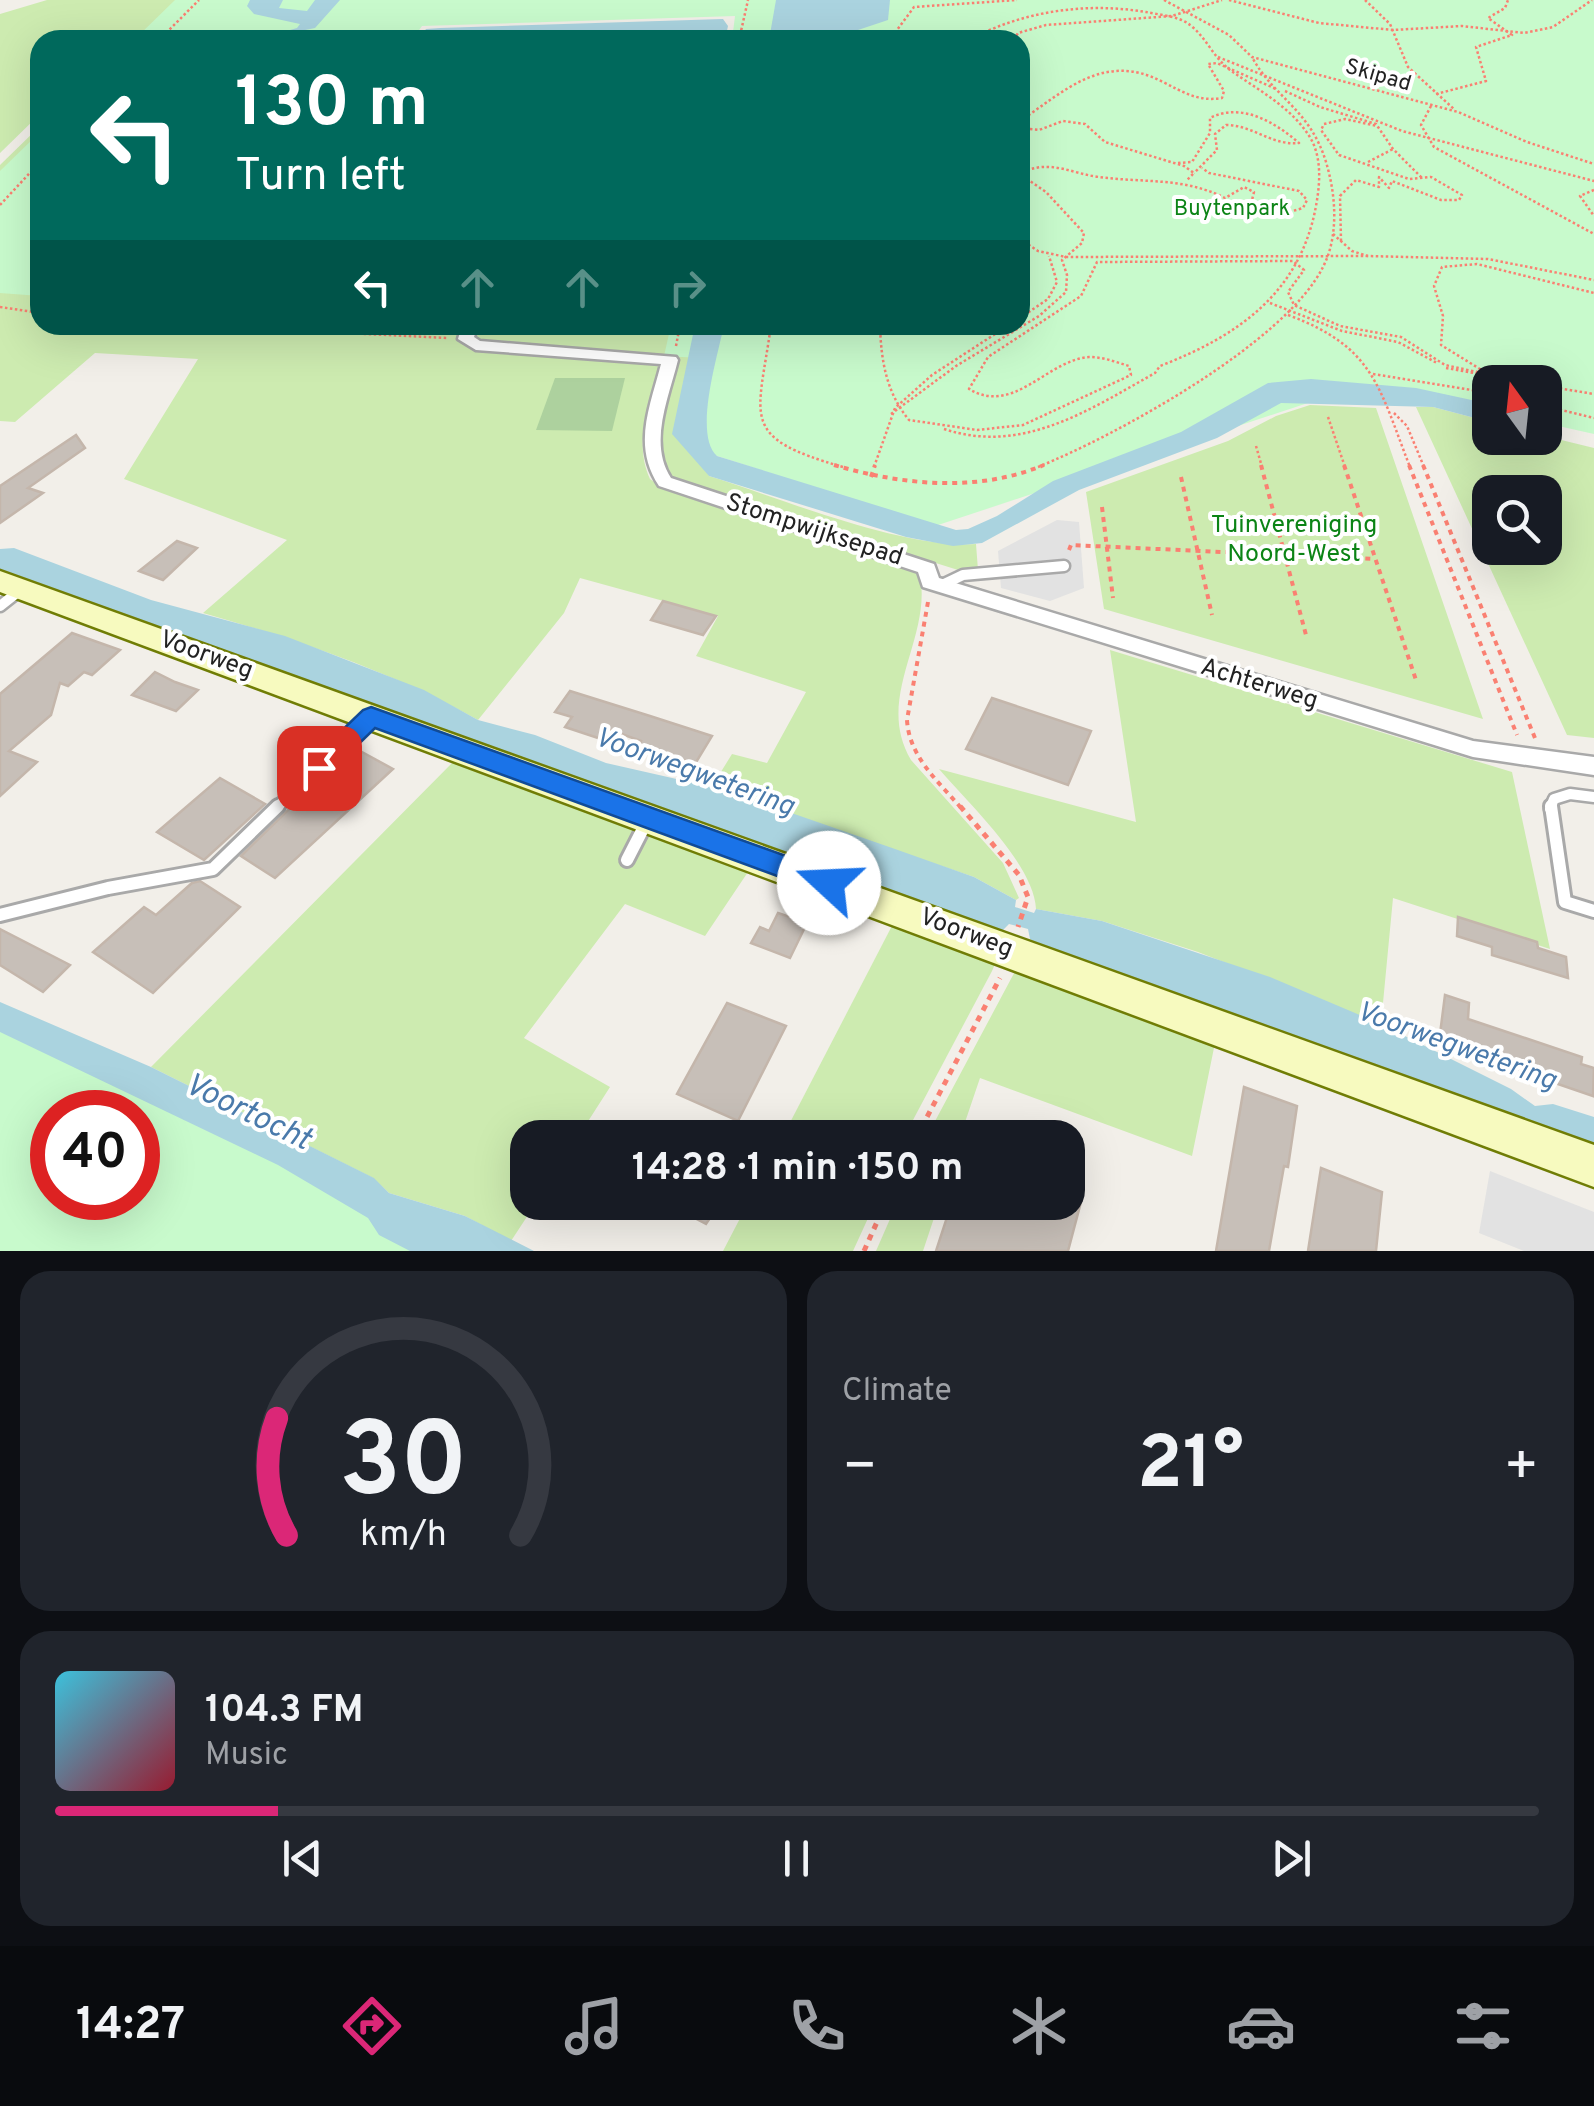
<!DOCTYPE html>
<html lang="en">
<head>
<meta charset="utf-8">
<style>
	:root { --surface:#171b24; --page:#20242c; --text:#f1f3f6; --muted:#9ea1a6; --line:#363941; --accent:#db2777 }
	body { margin:0; font-family:Overpass,sans-serif; background:var(--page); color:var(--text); height:100vh; display:flex; flex-direction:column; font-size:38px; white-space:nowrap }
	* { box-sizing:border-box; margin:0 }
	p { font-size:32px; color:var(--muted) }
	.icon { flex:none; width:55px; height:55px; fill:none; stroke:currentColor; stroke-width:2; stroke-linecap:round; stroke-linejoin:round }
	.map { position:relative; height:1251px; overflow:hidden }
	.details { display:flex; flex-direction:column; gap:20px; padding:20px; background:#0d0f14; flex:1 }
	.details>* { flex:none }
	.banner { position:absolute; left:30px; top:30px; width:1000px; height:305px; border-radius:30px; box-shadow:0 10px 40px #0002; background:#00695c; color:#fff; overflow:hidden }
	.needle { width:65px; rotate:345deg }
	.tools { position:absolute; left:1472px; top:365px; display:grid; gap:20px }
	.tools a { display:grid; place-items:center; width:90px; height:90px; border-radius:20px; background:var(--surface); box-shadow:0 10px 40px #0002; font-size:50px }
	.speed { position:absolute; left:30px; top:1090px; display:flex; gap:20px; font-size:50px; font-weight:700; text-align:center }
	.speed>* { display:grid; place-content:center; width:130px; height:130px; border-radius:50%; background:var(--surface); box-shadow:0 10px 40px #0002; line-height:1 }
	.speed .limit { border:15px solid #d22; background:#fff; color:#111 }
	.pin { position:absolute; display:grid; place-items:center; width:85px; height:85px; color:#fff; margin:-42px; border-radius:20px; box-shadow:0 5px 15px #0006 }
	.me { position:absolute; width:110px; margin:-55px; rotate:290deg; stroke-linejoin:round; filter:drop-shadow(0 0 8px #0008) }
	.turn { display:flex; align-items:center; gap:35px; height:210px; padding:0 40px; font-size:45px }
	.turn .icon { width:130px; height:130px; stroke-width:2.5 }
	.turn b { display:block; font-size:70px; line-height:85px }
	.lanes { display:flex; align-items:center; height:95px; padding:0 40px; background:#0003; justify-content:center; gap:50px; direction:ltr }
	.lanes .off { opacity:.35 }
	.big { font-size:75px; font-weight:700; line-height:1.1 }
	.details .card { flex:1; display:flex; flex-direction:column; justify-content:center; gap:15px; min-width:0; padding:0 35px; border-radius:30px; background:var(--page) }
	.details .dial { align-items:center; gap:0 }
	.dial svg { height:260px; overflow:visible; fill:none; stroke:var(--line); stroke-width:7; stroke-linecap:round; text-anchor:middle }
	.dial text { fill:var(--text); stroke:none }
	.song { display:flex; align-items:center; gap:30px }
	.cover { width:120px; height:120px; border-radius:15px; background:linear-gradient(135deg,hsl(190 70% 55%),hsl(350 70% 35%)) }
	.played { height:10px; border-radius:5px; background:linear-gradient(90deg,var(--accent) 15%,var(--line) 15%) }
	.keys { display:flex; justify-content:space-around; direction:ltr }
	.heat { display:flex; justify-content:space-between; align-items:center; font-size:55px; direction:ltr }
	.details .tiles { flex:1; display:grid; gap:20px; grid-template-columns:1fr 1fr }
	.card:last-child { grid-column:span 2 }
	.trip { position:absolute; left:510px; top:1120px; width:575px; height:100px; border-radius:30px; background:var(--surface); box-shadow:0 10px 40px #0002; font-weight:700; line-height:100px; text-align:center }
	.tab-bar { display:flex; height:160px; justify-content:space-around; align-items:center; background:#090b0e; color:var(--muted) }
	.tab-bar .icon { width:70px; height:70px }
	.tab-bar .on { color:var(--accent) }
	.tab-bar b { font-size:45px; color:var(--text) }
	.map>svg:first-child { display:block }
</style>
</head>
<body>
<div class="map">
<svg width="1594" height="1251" viewBox="0 0 1594 1251">
	<rect width="100%" height="100%" fill="#f2efe9"/>
	<g fill="#cdebb0" fill-rule="evenodd">
		<path d="M47,0H250L256,40H40V114L0,153V14Z"/>
		<path d="M434,31H467L717,38L428,40Z"/>
		<path d="M40,126V325H676C665,373 627,429 650,479L660,486L692,493L722,507L919,571C935,636 873,696 911,760L1003,863L1019,898L1016,900L974,877L711,788L732,754L767,763L806,692L696,656L718,616L580,578L564,613L478,720C392,672 298,640 203,613L287,540L124,479L198,359L95,353L15,422L0,421V165Z"/>
		<path d="M688,325L709,476C783,499 902,549 976,544L978,570H958L676,481C671,476 663,470 661,463C650,425 681,362 688,325Z"/>
		<path d="M1310,405L1376,408L1483,719L1104,609L1086,492L1228,441L1276,416Z"/>
		<path d="M1416,407H1433L1490,422V438L1545,436L1594,448V738L1567,735ZM1490,492H1545V548H1490Z"/>
		<path d="M1110,650L1512,772L1550,949L1393,898L1381,1024L1198,952L1102,921L1036,909C1034,864 968,803 939,769L1136,822Z"/>
		<path d="M457,758L750,869L705,936L625,904L524,1038L610,1087L578,1137L528,1138V1202L536,1203L511,1241L465,1216L389,1193L373,1178L151,1067Z"/>
		<path d="M895,920L998,957L992,971L904,1137L782,1138Z"/>
		<path d="M1019,964L1216,1038L1192,1156L980,1078L960,1137L926,1138Z"/>
		<path d="M748,1203V1202L875,1203L853,1251H723Z"/>
		<path d="M897,1203H939L923,1251H876Z"/>
	</g>
	<path fill="#add19e" d="M555,378H625L612,431L536,430Z"/>
	<g fill="#c8facc" fill-rule="evenodd">
		<path d="M175,0H1594V434L1545,423V382H1490V412L1438,400H1317L935,526L686,446L700,358L664,356L671,325H1020V40H732L735,16L422,26L412,40H134Z"/>
		<path d="M40,132V296L0,293V171Z"/>
		<path d="M0,1012L498,1251H0ZM52,1112H138V1198H52Z"/>
	</g>
	<g fill="#e2e2e2">
		<path d="M1057,520L1079,522L1084,588L1050,601L1001,588L998,551Z"/>
		<path d="M1490,1171L1594,1212V1251H1524L1479,1233Z"/>
	</g>
	<g fill="#aad3df">
		<path d="M250,0H283L279,8L307,11L315,0H340L315,28L256,40L297,28L300,24L254,14L247,6Z"/>
		<path d="M776,0H890L888,20L828,40H769Z"/>
		<path d="M723,19L728,26L725,40L467,31H435L428,40H418L426,29L440,28Z"/>
		<path d="M695,325H724C718,355 693,435 717,456L956,530L968,529L997,516L1053,481L1181,432L1268,383L1311,379L1416,388L1490,404V422L1433,407L1281,403L1217,438L1079,490L982,543L953,546L906,537L709,476L672,434Z"/>
		<path d="M14,548L151,600L285,636L424,690L478,720L535,735L606,763L725,790L895,849L974,877L1016,900L1015,907L1034,913L1036,909L1102,921L1270,977L1381,1024L1511,1089L1535,1106L1553,1104L1594,1117V1148L1039,945L1030,939L1028,929L1009,924L1003,930L922,906L0,569V549Z"/>
		<path d="M0,1002L151,1067L374,1178L389,1193L465,1216L534,1251H410L379,1235L368,1218L278,1165L0,1032Z"/>
	</g>
	<g fill="#c7bfb8" stroke="#c4b6ab" stroke-width="2.5">
		<path d="M76,435L85,448L28,488L43,493L0,523V486Z"/>
		<path d="M177,541L197,548L163,580L139,571Z"/>
		<path d="M663,601L716,616L703,635L651,620Z"/>
		<path d="M72,633L120,650L92,675L84,672L68,686L60,683L51,715L9,751L37,762L0,796V694Z"/>
		<path d="M155,672L175,682L198,690L176,711L132,695Z"/>
		<path d="M570,691L650,716L712,736L695,764L664,753L661,758L636,750L641,741L608,729L601,739L565,727L572,717L555,712Z"/>
		<path d="M992,698L1091,731L1068,785L966,749Z"/>
		<path d="M362,752L393,769L275,878L241,856L322,777L331,782Z"/>
		<path d="M220,778L265,804L204,860L157,832Z"/>
		<path d="M200,881L240,907L153,993L93,952L144,907L156,915L192,883Z"/>
		<path d="M778,913L807,923L790,958L751,943L760,927L769,931Z"/>
		<path d="M1458,917L1537,942L1538,948L1566,957L1568,978L1492,955V947L1457,936Z"/>
		<path d="M0,929L70,965L43,992L0,965Z"/>
		<path d="M1445,995L1469,1003L1468,1019L1582,1057L1581,1064L1594,1068L1593,1096L1488,1060L1489,1052L1440,1034Z"/>
		<path d="M727,1003L786,1026L738,1121L677,1094Z"/>
		<path d="M1244,1087L1297,1106L1288,1167L1284,1166L1269,1251H1216Z"/>
		<path d="M1321,1168L1382,1192L1376,1251H1308Z"/>
		<path d="M664,1202H721L706,1224Z"/>
		<path d="M952,1202H1081L1068,1251H936Z"/>
	</g>
	<g fill="none" stroke-linecap="round" stroke-linejoin="round">
		<defs>
			<g id="lane-far1">
				<path d="M940,586L963,575L1064,566"/>
				<path d="M0,606L19,591"/>
				<path d="M275,809L368,720"/>
				<path d="M1550,809L1554,799L1570,794L1594,797"/>
			</g>
			<g id="lane">
				<path d="M1551,806L1565,902L1594,911"/>
				<path d="M627,860L648,819"/>
				<path d="M0,915L108,888L213,869L278,806"/>
			</g>
			<path id="street" d="M462,325H478L474,337L480,341L676,357L678,360C669,397 648,443 671,478L934,564L939,578L1473,741L1594,757V775L1473,757L923,587L918,572L659,486C632,446 650,407 661,364L476,350L458,339Z"/>
			<path id="secondary" d="M0,571L1594,1145V1187L0,592Z"/>
		</defs>
		<use href="#lane-far1" stroke="#a9a9a9" stroke-width="15"/>
		<use href="#lane" stroke="#a9a9a9" stroke-width="18"/>
		<use href="#street" stroke="#a9a9a9" stroke-width="5"/>
		<use href="#secondary" stroke="#707d05" stroke-width="5"/>
		<g stroke="#fa8072" stroke-width="2.5" stroke-dasharray="2.5 2.5" stroke-linecap="butt">
			<path d="M1164,0L1229,35L1252,57L1458,112L1527,142L1594,164"/>
			<path d="M1229,0L1319,23L1393,30L1462,26L1524,33L1553,27L1592,0"/>
			<path d="M1365,0L1390,24L1408,67L1455,110"/>
			<path d="M159,40L199,0"/>
			<path d="M574,40H626"/>
			<path d="M739,40L748,0"/>
			<path d="M882,40L894,34L914,7L1017,0"/>
			<path d="M1014,40L1018,33L1046,25L1172,16L1222,0"/>
			<path d="M1218,57L1402,131L1594,181"/>
			<path d="M1285,91L1320,107L1376,124L1393,149L1422,178"/>
			<path d="M1436,94L1486,81L1476,47L1512,35L1488,18L1505,8L1508,0"/>
			<path d="M1431,106L1421,125L1434,147L1594,234"/>
			<path d="M1020,121C1065,91 1104,51 1163,82C1183,92 1198,102 1222,98L1224,91L1208,64L1217,63L1276,89"/>
			<path d="M1020,128L1039,130L1063,121L1085,124L1105,142L1184,166L1194,173L1187,180"/>
			<path d="M1368,162L1393,149"/>
			<path d="M1178,163L1192,162L1210,133V118C1241,102 1275,122 1299,143C1272,146 1253,125 1226,125L1215,134L1217,150L1194,173"/>
			<path d="M1594,190L1580,196L1594,216"/>
			<path d="M0,205L40,162"/>
			<path d="M1333,234L1352,251L1368,256L1488,259L1594,280"/>
			<path d="M1020,239L1038,251L1066,257L1368,256"/>
			<path d="M1341,241L1340,196L1356,180L1379,187V177L1389,188L1392,181L1441,200H1459L1462,195L1431,177L1409,179L1339,155L1321,130L1324,124L1345,119L1377,126"/>
			<path d="M1270,303L1342,331L1398,342L1437,363"/>
			<path d="M0,307L40,313"/>
			<path d="M1288,315C1375,347 1379,388 1410,467"/>
			<path d="M1020,318L1048,299L1057,282L1049,256"/>
			<path d="M184,325L447,338"/>
			<path d="M771,325C758,420 738,437 843,467"/>
			<path d="M880,325C881,360 886,392 909,420L977,430L1023,425L1131,375L1129,366C1116,362 1103,357 1089,357C1047,360 1014,416 969,389L988,357L1081,296L1097,262L1293,261L1304,270L1288,292L1294,305L1340,326L1401,337L1445,365L1477,372L1480,369L1441,345L1443,316L1434,286L1442,267L1477,264L1594,293"/>
			<path d="M676,346L680,325"/>
			<path d="M1446,368L1524,382"/>
			<path d="M1373,374L1490,393"/>
			<path d="M1545,386L1594,394"/>
			<path d="M1545,406L1594,418"/>
			<path d="M1394,413L1407,426L1424,467"/>
			<path d="M891,414L956,366L1039,316L1066,292L1067,275L1062,260L1082,243L1084,233L1046,192L1027,179L1028,170C1053,161 1074,174 1099,177C1143,183 1184,177 1225,198L1244,187L1254,192L1252,200C1267,218 1283,214 1303,208L1307,200L1299,191L1209,173L1202,168"/>
			<path d="M1328,417L1345,467"/>
			<path d="M944,429C1022,455 1089,410 1155,373L1160,366C1238,336 1300,293 1316,206C1320,184 1322,159 1311,139C1293,108 1258,90 1230,70C1213,57 1206,37 1190,25C1179,16 1160,15 1146,12C1085,2 1023,11 969,40"/>
			<path d="M1256,446L1262,467"/>
			<path d="M874,467L895,408L932,375L1009,325"/>
			<path d="M1038,467C1117,435 1285,343 1323,267C1339,236 1336,195 1326,162C1310,109 1274,98 1252,57"/>
		</g>
		<g stroke="#fa8072" stroke-width="4" stroke-dasharray="5 5" stroke-linecap="butt">
			<path d="M834,465C903,485 976,493 1044,465"/>
			<path d="M1261,465L1306,635"/>
			<path d="M1344,465L1417,683"/>
			<path d="M1409,465L1517,735"/>
			<path d="M1423,465L1535,738"/>
			<path d="M871,477L875,465"/>
			<path d="M1181,477L1212,615"/>
			<path d="M1102,507L1113,598"/>
			<path d="M1069,550L1071,545L1375,559"/>
			<path d="M928,602L907,720C909,757 939,782 962,809"/>
		</g>
		<g stroke="#fa8072" stroke-width="5" stroke-dasharray="6 6" stroke-linecap="butt">
			<path d="M960,806L1019,875L1028,897L1018,927"/>
			<path d="M916,1138L1000,978"/>
			<path d="M864,1251L886,1202"/>
		</g>
		<use href="#lane-far1" stroke="#fff" stroke-width="10"/>
		<use href="#lane" stroke="#fff" stroke-width="12"/>
		<use href="#street" fill="#fff" fill-rule="evenodd"/>
		<use href="#secondary" fill="#f7fabf" fill-rule="evenodd"/>
	</g>
	<path fill="#1a73e8" stroke="#114b97" stroke-width="2.5" d="M371,707L839,875L843,883L839,891L829,895L375,728L328,774H310L306,768L310,761L363,710Z"/>
	<g text-anchor="middle" dominant-baseline="central" stroke-width="8" stroke-linejoin="round" paint-order="stroke">
		<g font-size="22" fill="#222" stroke="#fff">
			<text transform="translate(1378 76) rotate(16)">Skipad</text>
		</g>
		<g font-size="22" fill="#0c8416" stroke="#fff">
			<text x="1232" y="209">Buytenpark</text>
		</g>
		<g font-size="25" fill="#0c8416" stroke="#fff">
			<text x="1294" y="526">Tuinvereniging<tspan x="1294" dy="29">Noord-West</tspan></text>
		</g>
		<g font-size="25" fill="#222" stroke="#fff">
			<text transform="translate(814 531) rotate(18)">Stompwijksepad</text>
			<text transform="translate(206 656) rotate(20)">Voorweg</text>
			<text transform="translate(1259 685) rotate(17)">Achterweg</text>
			<text transform="translate(966 934) rotate(21)">Voorweg</text>
		</g>
		<g font-size="28" font-style="italic" fill="#4a7aab" stroke="#fff">
			<text transform="translate(694 773) rotate(20)">Voorwegwetering</text>
			<text transform="translate(1456 1047) rotate(20)">Voorwegwetering</text>
		</g>
		<g font-size="32" font-style="italic" fill="#4a7aab" stroke="#fff">
			<text transform="translate(247 1113) rotate(26)">Voortocht</text>
		</g>
	</g>
</svg>
<div class="tools">
<a><svg class="needle" viewBox="-14 -14 28 28"><path d="M0-13l5 13h-10z" fill="#e53935"/><path d="M0 13l5-13h-10z" fill="#9ea1a6"/></svg></a>
<a><svg class="icon" aria-label="search" viewBox="0 0 24 24"><circle cx="10" cy="10" r="6"/><path d="M15 15l6 6"/></svg></a>
</div>
<div class="speed"><div class="limit">40</div></div>
<div class="pin" style="left:319px;top:768px;background:#d93025"><svg class="icon" aria-label="arrive" viewBox="0 0 24 24"><path d="M6 21V4h12l-3 4 3 4H6"/></svg></div>
<svg class="me" style="left:829px;top:883px" viewBox="-20 -20 40 40"><circle r="19" fill="#fff"/><path d="M0-13L10 11 0 6-10 11z" fill="#1a73e8"/></svg>
<div class="trip">14:28 · 1 min · 150 m</div>
<div class="banner">
<div class="turn"><svg class="icon" aria-label="left" viewBox="0 0 24 24"><path d="M17 20v-9H6M10 6l-5 5 5 5"/></svg><div><b>130 m</b>Turn left</div></div>
<div class="lanes"><svg class="icon" aria-label="left" viewBox="0 0 24 24"><path d="M17 20v-9H6M10 6l-5 5 5 5"/></svg><svg class="icon off" aria-label="ahead" viewBox="0 0 24 24"><path d="M12 20V5M6 11l6-6 6 6"/></svg><svg class="icon off" aria-label="ahead" viewBox="0 0 24 24"><path d="M12 20V5M6 11l6-6 6 6"/></svg><svg class="icon off" aria-label="right" viewBox="0 0 24 24"><path d="M7 20v-9h11M14 6l5 5-5 5"/></svg></div>
</div>
</div>
<section class="details">
<div class="tiles">
<div class="card dial"><svg viewBox="0 0 100 80">
<path d="M14 69A42 42 0 1 1 86 69"/>
<path d="M14 69A42 42 0 0 1 11 33" stroke="#db2777"/>
<text x="50" y="56" font-size="32" font-weight="700">30</text>
<text x="50" y="72" font-size="11">km/h</text>
</svg></div>
<div class="card"><p>Climate</p>
<div class="heat"><a>−</a><b class="big">21°</b><a>+</a></div>
</div>
<div class="card">
<div class="song"><i class="cover"></i><div><b>104.3 FM</b><p>Music</p></div></div>
<div class="played"></div>
<div class="keys"><svg class="icon" aria-label="previous" viewBox="0 0 24 24"><path d="M18 5L8 12l10 7zM5 5v14"/></svg><svg class="icon" aria-label="pause" viewBox="0 0 24 24"><path d="M8 5v14M16 5v14"/></svg><svg class="icon" aria-label="next" viewBox="0 0 24 24"><path d="M6 5l10 7-10 7zM19 5v14"/></svg></div>
</div>
</div>
</section>
<nav class="tab-bar">
<b>14:27</b>
<svg class="icon on" aria-label="directions" viewBox="0 0 24 24"><path d="M12 3l9 9-9 9-9-9zM9 14v-3h6M13 9l2 2-2 2"/></svg>
<svg class="icon" aria-label="music" viewBox="0 0 24 24"><path d="M9 18V5l10-2v13"/><circle cx="6" cy="18" r="3"/><circle cx="16" cy="16" r="3"/></svg>
<svg class="icon" aria-label="phone" viewBox="0 0 24 24"><path d="M5 4h4l2 5-3 2q2 4 5 5l2-3 5 2v4C11 20 4 13 5 4z"/></svg>
<svg class="icon" aria-label="climate" viewBox="0 0 24 24"><path d="M12 3v18M4 7l16 10M4 17L20 7"/></svg>
<svg class="icon" aria-label="car" viewBox="0 0 24 24"><path d="M5 17H2v-5l4-1 3-4h7l3 4 3 1v5h-3M9 17h6M6 11h13"/><circle cx="7" cy="17" r="2"/><circle cx="17" cy="17" r="2"/></svg>
<svg class="icon" aria-label="filters" viewBox="0 0 24 24"><path d="M4 7h16M4 17h16"/><circle cx="9" cy="7" r="2"/><circle cx="15" cy="17" r="2"/></svg>
</nav>
</body>
</html>
